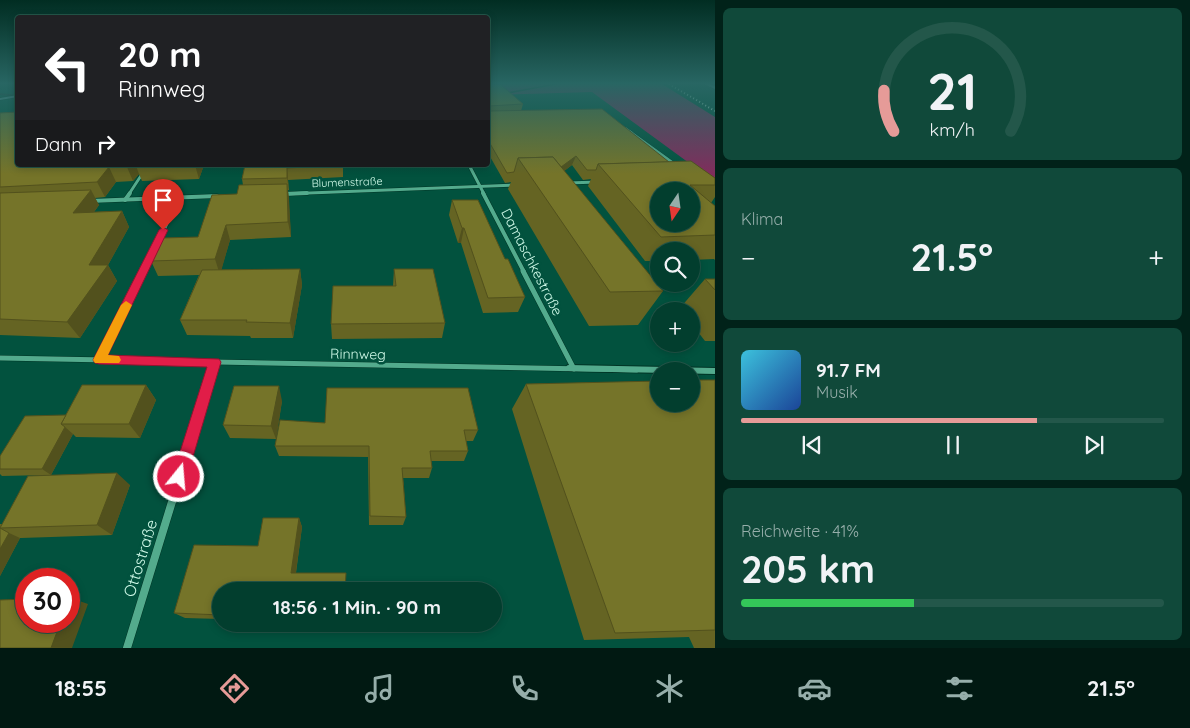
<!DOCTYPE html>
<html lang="de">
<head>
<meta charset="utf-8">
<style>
	:root { --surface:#023e2e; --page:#10493a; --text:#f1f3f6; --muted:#96aeaa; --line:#23574a; --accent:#e69b98 }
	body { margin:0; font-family:Quicksand,sans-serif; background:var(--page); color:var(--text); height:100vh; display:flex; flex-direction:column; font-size:19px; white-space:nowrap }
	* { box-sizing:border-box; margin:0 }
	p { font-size:16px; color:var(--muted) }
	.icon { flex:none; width:28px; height:28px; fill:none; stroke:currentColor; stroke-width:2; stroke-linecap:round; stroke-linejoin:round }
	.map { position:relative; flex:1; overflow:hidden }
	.sheet { display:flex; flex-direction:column; gap:8px; padding:8px; background:#012219; width:475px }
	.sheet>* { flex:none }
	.guide { position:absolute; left:15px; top:15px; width:475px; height:152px; border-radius:5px; box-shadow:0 2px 8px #0003,0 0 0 1px var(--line); background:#202124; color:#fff; overflow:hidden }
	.needle { width:32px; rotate:193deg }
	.controls { position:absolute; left:650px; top:182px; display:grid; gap:10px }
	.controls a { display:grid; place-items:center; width:50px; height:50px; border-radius:50%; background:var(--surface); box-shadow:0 2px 8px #0003,0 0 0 1px var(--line); font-size:25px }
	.speed { position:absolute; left:15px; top:568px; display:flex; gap:10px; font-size:25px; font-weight:700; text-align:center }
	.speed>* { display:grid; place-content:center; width:65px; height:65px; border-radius:50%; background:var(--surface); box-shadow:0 2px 8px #0003,0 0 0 1px var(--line); line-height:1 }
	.speed .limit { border:8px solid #d22; background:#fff; color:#111 }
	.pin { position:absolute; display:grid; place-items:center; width:42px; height:42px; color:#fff; margin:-51px -21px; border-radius:50% 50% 50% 0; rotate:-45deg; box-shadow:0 0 5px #0007 }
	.pin .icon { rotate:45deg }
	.me { position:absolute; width:55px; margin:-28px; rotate:17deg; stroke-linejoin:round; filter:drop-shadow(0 0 4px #0008) }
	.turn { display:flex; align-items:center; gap:18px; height:105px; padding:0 20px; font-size:22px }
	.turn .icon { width:65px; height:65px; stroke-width:2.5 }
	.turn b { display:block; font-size:35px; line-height:42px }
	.then { display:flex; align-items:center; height:48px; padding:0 20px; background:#0003; gap:10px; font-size:19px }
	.big { font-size:38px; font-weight:700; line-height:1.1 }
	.sheet .widget { flex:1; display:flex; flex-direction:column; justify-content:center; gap:8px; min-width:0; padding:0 18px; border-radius:8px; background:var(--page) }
	.sheet .dial { align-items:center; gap:0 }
	.dial svg { height:130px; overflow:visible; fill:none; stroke:var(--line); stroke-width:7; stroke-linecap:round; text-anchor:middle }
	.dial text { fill:var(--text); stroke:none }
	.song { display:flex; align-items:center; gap:15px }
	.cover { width:60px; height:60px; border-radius:8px; background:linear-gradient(135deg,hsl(190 70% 55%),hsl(220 70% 35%)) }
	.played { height:5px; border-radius:2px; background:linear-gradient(90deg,var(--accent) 70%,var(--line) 70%) }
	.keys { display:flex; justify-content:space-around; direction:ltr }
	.heat { display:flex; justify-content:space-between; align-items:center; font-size:28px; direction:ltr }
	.charge { height:8px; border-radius:4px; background:linear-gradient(90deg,#34c759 41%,var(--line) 0) }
	.trip { position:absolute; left:212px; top:582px; width:290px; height:50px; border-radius:25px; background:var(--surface); box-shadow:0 2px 8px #0003,0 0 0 1px var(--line); font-weight:700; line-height:50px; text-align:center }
	.tabs { display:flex; height:80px; justify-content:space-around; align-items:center; background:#011912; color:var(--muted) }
	.tabs .icon { width:35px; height:35px }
	.tabs .current { color:var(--accent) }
	.tabs b { font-size:22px; color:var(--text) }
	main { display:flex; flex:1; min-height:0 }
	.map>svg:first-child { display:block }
</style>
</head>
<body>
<main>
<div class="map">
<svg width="715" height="648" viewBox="0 0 715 648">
	<rect width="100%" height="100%" fill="#02523e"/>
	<path fill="#802d5c" d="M488,84H662L715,117V182L592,92L488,95Z"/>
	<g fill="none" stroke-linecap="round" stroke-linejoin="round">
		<g fill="#1d332b" fill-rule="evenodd">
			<path d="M553,84H559L502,95H488V93H502Z"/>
			<path d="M0,93L18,95V97L0,95Z"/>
		</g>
		<defs>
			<path id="street-far5" d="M625,128L632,133"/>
			<g id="street-far4">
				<path d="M630,132L677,166"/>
				<path d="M469,165L484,194"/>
				<path d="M568,183L597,182"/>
				<path d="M129,194L148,165"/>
				<path d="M283,194L517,185"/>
			</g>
			<g id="street-far3">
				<path d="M483,193L524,272"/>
				<path d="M283,194L307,193"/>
				<path d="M125,200L130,193"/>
				<path d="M90,201L217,196"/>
				<path d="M143,272L179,198"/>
			</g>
			<g id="street-far2">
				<path d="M523,271L574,369"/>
				<path d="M0,358L637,370"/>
				<path d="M99,360L143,271"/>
				<path d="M213,370L215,362"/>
			</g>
			<g id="street-far1">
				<path d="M569,368L715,371"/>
				<path d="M175,493L213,368"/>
			</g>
			<path id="street" d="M127,648L175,492"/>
			<g id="secondary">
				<path d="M704,84H709L715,86V89Z"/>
				<path d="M18,95V97L0,100V98Z"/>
			</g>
		</defs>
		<use href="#street-far5" stroke="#003526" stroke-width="3"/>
		<use href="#street-far4" stroke="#003526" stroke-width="4"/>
		<use href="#street-far3" stroke="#003526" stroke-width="5"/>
		<use href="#street-far2" stroke="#003526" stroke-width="6"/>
		<use href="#street-far1" stroke="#003526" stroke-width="8"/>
		<use href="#street" stroke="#003526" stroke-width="9"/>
		<use href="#secondary" stroke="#003526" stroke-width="1"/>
		<use href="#street-far5" stroke="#53ab8d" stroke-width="2.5"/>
		<use href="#street-far4" stroke="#53ab8d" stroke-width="3"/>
		<use href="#street-far3" stroke="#53ab8d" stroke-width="4"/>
		<use href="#street-far2" stroke="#53ab8d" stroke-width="5"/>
		<use href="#street-far1" stroke="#53ab8d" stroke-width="6"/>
		<use href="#street" stroke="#53ab8d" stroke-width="8"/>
		<use href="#secondary" fill="#67a3a1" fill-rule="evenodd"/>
		<path stroke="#b9e7d5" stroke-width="2" stroke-dasharray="1 2.5" stroke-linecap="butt" d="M669,84L715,111"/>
	</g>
	<g fill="#656423">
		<path d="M488,84L523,104L521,111L669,162L715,178V197L711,203L715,206V260L714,259L691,260V251H659V261H645L588,186L591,179L583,180L572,165L564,171L663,291L638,325L589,326L508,189L511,182L505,183L488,153Z"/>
		<path d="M0,113L18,165H204L199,179L142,181L139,174L133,181L116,182L105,197L95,198L99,205L94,212L122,211L129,227L108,265L117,281L80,338L0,335Z"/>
		<path d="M245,165H343V177L288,180L289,190H288L291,237L230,240L221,270L300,269L302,285L293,338H251L250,336L187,335L180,320L199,275L158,276L151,261L198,237L237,194L243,185L242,179Z"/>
		<path d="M452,200L505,259L525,297L518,312L483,313L461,243H458L449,215Z"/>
		<path d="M394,269L445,323L442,338L332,339L331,324L393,286Z"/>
		<path d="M705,279H715V341H705L691,323V311H682L680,308Z"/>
		<path d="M715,380V648H694L689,637L584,640L512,409L526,384Z"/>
		<path d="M146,385L156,400L140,438L76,437L73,434L51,475L130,485L112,535L21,538H20L0,576V524H2L46,475L2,476L0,474V456L66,415Z"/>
		<path d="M282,401L276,439L230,438L223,425Z"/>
		<path d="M325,423L478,430L473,441H466L468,451L464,461H431L432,468L429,478H403L406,517L403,525H369L368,457L279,456L275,446Z"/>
		<path d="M299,518L302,527L296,573L346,580L221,591V619L185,618L174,613L258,546Z"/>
		<path d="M300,624H345V630L304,628Z"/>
	</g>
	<g fill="#52511d">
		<path d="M576,156L572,165L551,181L555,171Z"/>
		<path d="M128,165H145L136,166L139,174L133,181L127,167Z"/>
		<path d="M195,165H204L199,179Z"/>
		<path d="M109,167L116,182L105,197L97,182Z"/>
		<path d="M287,168L288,180L289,190L287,178Z"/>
		<path d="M287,184L289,198L291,237L288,222Z"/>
		<path d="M91,190L99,205L82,229L73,213Z"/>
		<path d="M122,211L129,227L108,265L117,281L80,338L67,322L89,265Z"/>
		<path d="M226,225L230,240L220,275L215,259Z"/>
		<path d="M462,228H464L461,243H458Z"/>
		<path d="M300,269L302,285L293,338L290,323Z"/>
		<path d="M146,385L156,400L140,438L129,424Z"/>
		<path d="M279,386L282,401L276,439L271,426Z"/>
		<path d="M65,427L73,434L51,475L42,469Z"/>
		<path d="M117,473L130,485L112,535L97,525Z"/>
		<path d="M299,518L302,527L295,579L291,573Z"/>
		<path d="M9,533L20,538L0,576V549Z"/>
		<path d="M71,598L88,604L72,648H51L61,621H69V602Z"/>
	</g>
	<g fill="#757429" stroke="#52511d" fill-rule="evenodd">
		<path d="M488,84H500L523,104L489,106L488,107Z"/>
		<path d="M488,109L489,111L602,109L669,162L598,164L596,170H587L576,156L561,167L553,157L518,158L514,172L507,173L488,140Z"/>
		<path d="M18,112V165H128L127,167H109L97,182L0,187V113Z"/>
		<path d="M553,157L663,291L610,292L518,158Z"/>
		<path d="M691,161L715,178V185H690L715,206V235L661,237L598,164ZM659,191H691V224H659Z"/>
		<path d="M136,165H169L136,166Z"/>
		<path d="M245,165H339L287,168V178L242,179Z"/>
		<path d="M287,184L288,222L226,225L215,259L151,261L163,238L198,237L212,195L237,194L239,185Z"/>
		<path d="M91,190L73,213L122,211L89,265H108L67,322L0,319V193Z"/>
		<path d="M452,200H478L505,259H508L525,297L488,298L464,228H462Z"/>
		<path d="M300,269L290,323L246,322L247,320H180L202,270Z"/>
		<path d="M394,269H433L445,323L331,324L333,286H396Z"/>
		<path d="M705,279H715V290Z"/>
		<path d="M691,380H715V630L615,633L526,384L659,381V404H691Z"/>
		<path d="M82,385H146L129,424H61Z"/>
		<path d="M234,386H279L271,426L223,425Z"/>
		<path d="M327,388H468L478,430H464L468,451H430L432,468H402L406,517L370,516L369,446H275L280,420L325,423Z"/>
		<path d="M66,415L61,424L65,427L42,469H0V456L25,416Z"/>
		<path d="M117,473L97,525L0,528L28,476Z"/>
		<path d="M263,518H299L291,573H346L345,591H221V615L174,613L194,545L258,546Z"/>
		<path d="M0,528L9,533L0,549Z"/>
		<path d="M26,599V621H61L51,648H0V600Z"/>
		<path d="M300,624H344V626Z"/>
	</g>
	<linearGradient id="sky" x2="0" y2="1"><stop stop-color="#012d22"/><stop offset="0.48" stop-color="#286663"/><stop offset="1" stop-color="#286663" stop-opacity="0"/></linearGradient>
	<rect width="715" height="174" fill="url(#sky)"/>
	<path fill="#e11d48" stroke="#92132f" d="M163,227L168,230L108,355L219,359L221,362L187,477L185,482L179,485L174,482L172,477L207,367L99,364L95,363L93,360L159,230Z"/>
	<path fill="#f59e0b" d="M126,301L132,305L108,355L119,356L121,360L119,363H95L93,360L121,305Z"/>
	<g text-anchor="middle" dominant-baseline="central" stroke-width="5" stroke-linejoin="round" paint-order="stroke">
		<g font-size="11" fill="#cef8e7" stroke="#02523e">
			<text transform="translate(347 182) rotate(-2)">Blumenstraße</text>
		</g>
		<g font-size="14" fill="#cef8e7" stroke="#02523e">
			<text transform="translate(532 262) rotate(63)">Damaschkestraße</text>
			<text transform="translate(358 354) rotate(1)">Rinnweg</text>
		</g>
		<g font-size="16" fill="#cef8e7" stroke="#02523e">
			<text transform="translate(140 558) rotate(-73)">Ottostraße</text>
		</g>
	</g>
</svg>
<div class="controls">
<a><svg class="needle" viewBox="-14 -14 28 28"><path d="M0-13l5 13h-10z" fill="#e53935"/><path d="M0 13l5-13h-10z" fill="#96aeaa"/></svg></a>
<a><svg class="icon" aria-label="search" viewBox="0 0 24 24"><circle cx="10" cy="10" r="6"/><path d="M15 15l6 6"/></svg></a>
<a>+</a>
<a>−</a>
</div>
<div class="speed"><div class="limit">30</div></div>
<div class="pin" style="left:163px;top:230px;background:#d93025"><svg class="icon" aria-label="arrive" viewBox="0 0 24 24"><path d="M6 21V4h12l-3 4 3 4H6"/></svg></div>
<svg class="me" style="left:179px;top:477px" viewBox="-20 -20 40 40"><circle r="17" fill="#e11d48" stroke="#fff" stroke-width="3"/><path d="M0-11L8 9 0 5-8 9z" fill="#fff"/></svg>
<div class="trip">18:56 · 1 Min. · 90 m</div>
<div class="guide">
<div class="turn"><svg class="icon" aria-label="left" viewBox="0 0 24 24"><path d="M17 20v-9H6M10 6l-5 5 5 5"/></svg><div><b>20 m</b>Rinnweg</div></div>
<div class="then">Dann<svg class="icon" aria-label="right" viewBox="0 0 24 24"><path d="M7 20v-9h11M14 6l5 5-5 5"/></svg></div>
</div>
</div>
<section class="sheet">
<div class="widget dial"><svg viewBox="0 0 100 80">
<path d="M14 69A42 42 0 1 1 86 69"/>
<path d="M14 69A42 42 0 0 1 8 44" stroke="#e69b98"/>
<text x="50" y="56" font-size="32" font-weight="700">21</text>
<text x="50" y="72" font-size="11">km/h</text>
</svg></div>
<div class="widget"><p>Klima</p>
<div class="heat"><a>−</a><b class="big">21.5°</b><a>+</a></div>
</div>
<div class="widget">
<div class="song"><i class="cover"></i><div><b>91.7 FM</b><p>Musik</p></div></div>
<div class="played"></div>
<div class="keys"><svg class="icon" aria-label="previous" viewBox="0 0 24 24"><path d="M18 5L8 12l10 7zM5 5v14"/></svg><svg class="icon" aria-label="pause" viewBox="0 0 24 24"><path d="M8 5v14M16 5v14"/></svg><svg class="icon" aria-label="next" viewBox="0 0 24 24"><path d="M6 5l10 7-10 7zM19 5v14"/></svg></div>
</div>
<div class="widget"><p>Reichweite · 41%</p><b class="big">205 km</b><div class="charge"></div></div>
</section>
</main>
<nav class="tabs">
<b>18:55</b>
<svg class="icon current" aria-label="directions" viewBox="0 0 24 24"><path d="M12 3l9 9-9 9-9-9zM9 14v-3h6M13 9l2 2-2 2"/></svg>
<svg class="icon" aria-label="music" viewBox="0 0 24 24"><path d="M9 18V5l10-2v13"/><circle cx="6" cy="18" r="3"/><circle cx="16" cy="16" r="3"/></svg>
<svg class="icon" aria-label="phone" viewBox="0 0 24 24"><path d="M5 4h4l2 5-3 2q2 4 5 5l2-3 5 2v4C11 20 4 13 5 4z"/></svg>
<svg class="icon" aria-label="climate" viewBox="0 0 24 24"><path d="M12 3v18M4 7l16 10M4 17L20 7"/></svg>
<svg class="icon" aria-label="car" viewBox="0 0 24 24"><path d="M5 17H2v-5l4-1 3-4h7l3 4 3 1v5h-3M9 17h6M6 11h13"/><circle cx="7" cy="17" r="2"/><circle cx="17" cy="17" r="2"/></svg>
<svg class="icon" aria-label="filters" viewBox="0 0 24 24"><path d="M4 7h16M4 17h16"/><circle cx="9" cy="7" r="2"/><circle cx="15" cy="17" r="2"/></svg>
<b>21.5°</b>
</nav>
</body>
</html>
